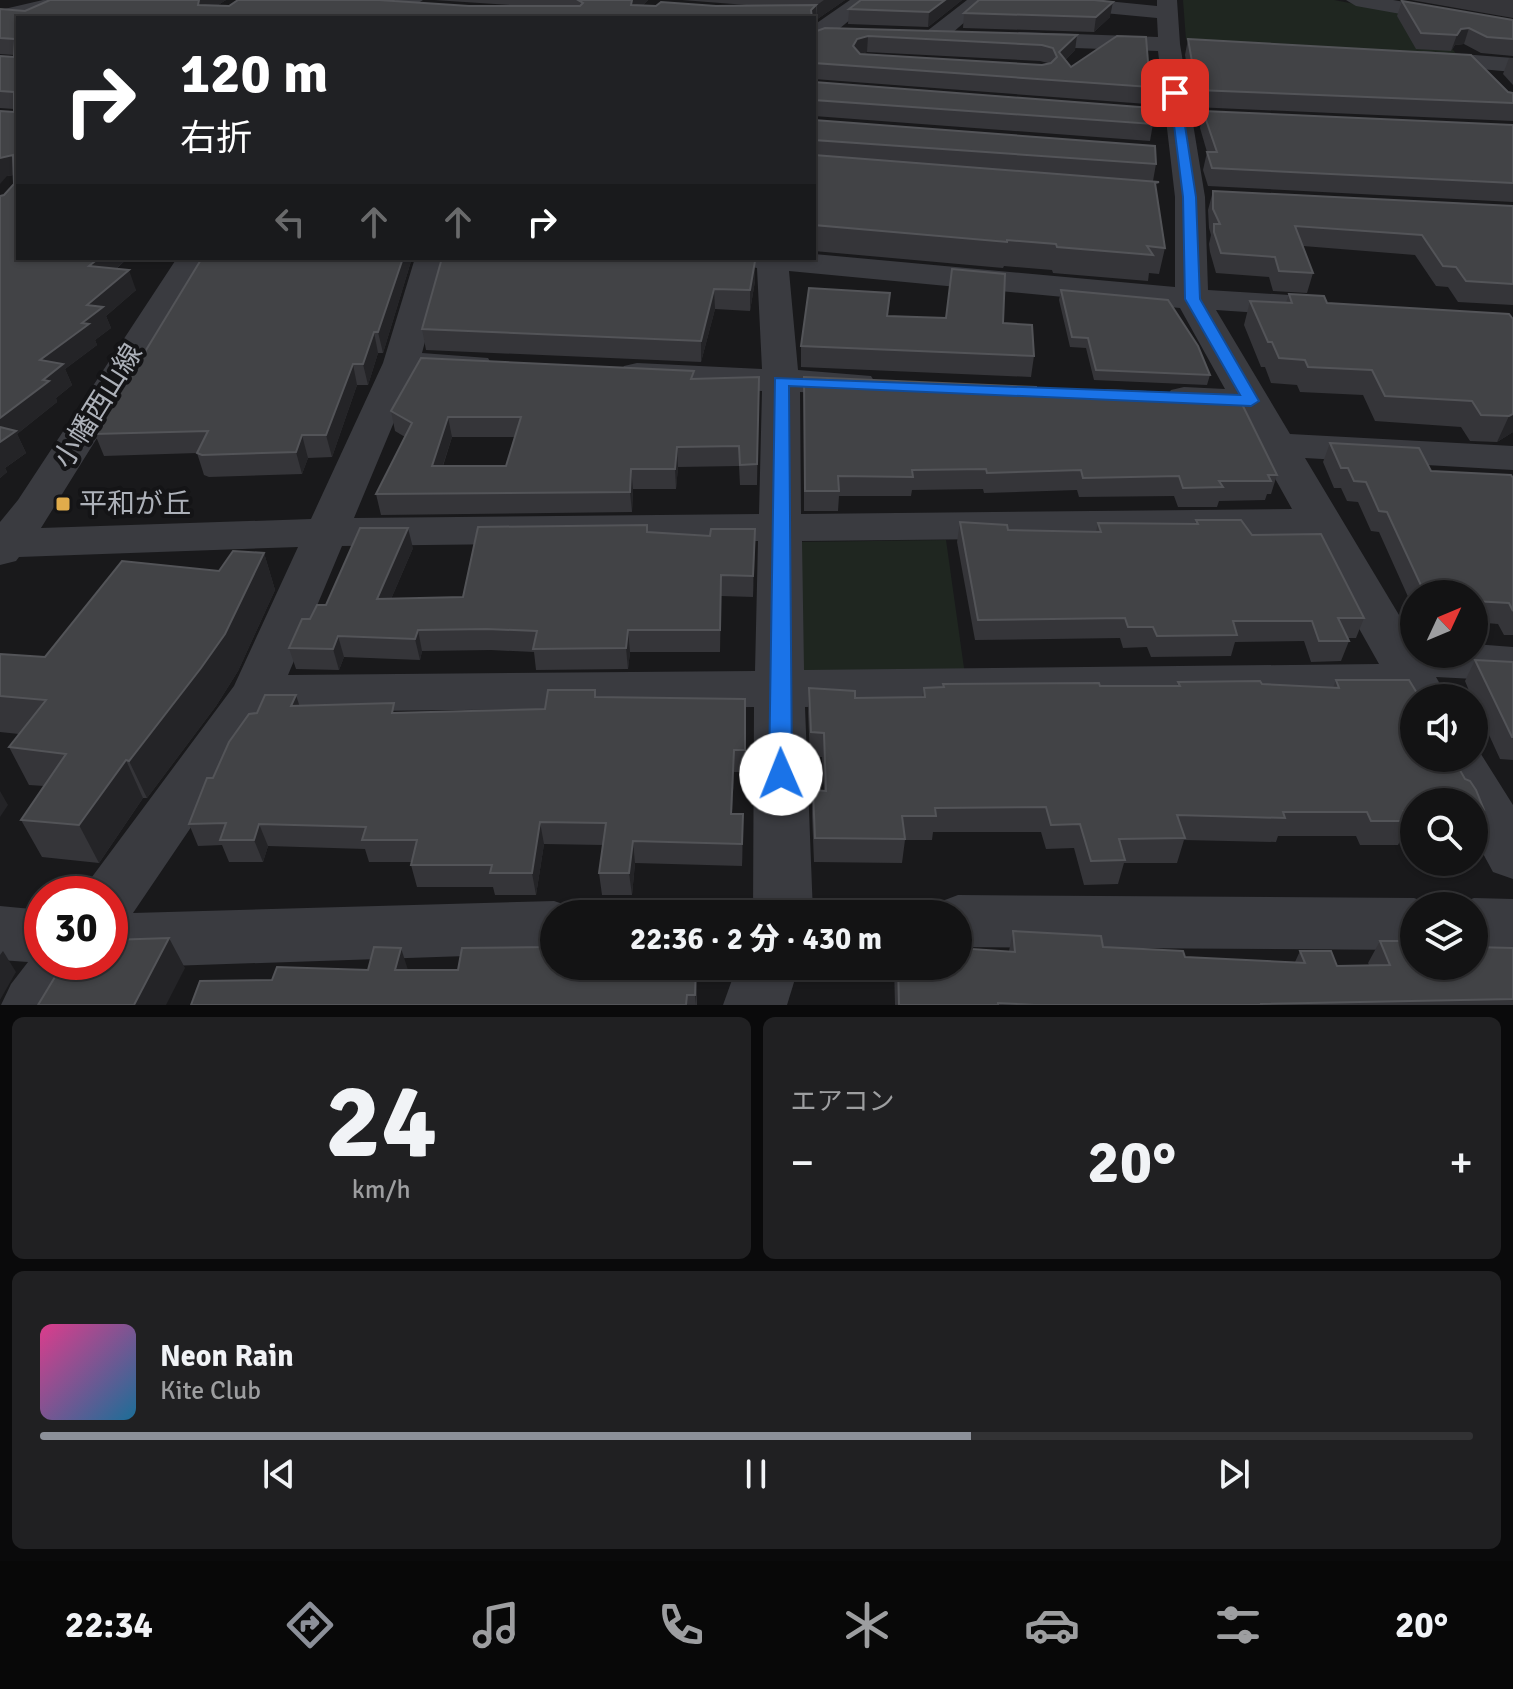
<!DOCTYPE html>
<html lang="ja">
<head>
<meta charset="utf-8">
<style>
	:root { --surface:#131314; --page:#202022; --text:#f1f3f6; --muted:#9d9ea0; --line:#323234; --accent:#8c9099 }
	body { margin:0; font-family:Signika,"Noto Sans JP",sans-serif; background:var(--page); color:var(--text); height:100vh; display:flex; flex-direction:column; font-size:30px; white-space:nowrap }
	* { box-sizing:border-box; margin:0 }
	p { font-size:26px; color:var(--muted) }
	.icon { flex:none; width:44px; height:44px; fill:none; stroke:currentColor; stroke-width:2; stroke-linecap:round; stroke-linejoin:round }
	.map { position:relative; height:1005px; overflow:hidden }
	.sheet { display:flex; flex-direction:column; gap:12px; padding:12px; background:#0a0a0b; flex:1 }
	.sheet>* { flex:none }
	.hud { position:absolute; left:16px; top:16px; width:800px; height:244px; border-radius:0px; box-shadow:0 2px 6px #0004,0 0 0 2px var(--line); background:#202124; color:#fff; overflow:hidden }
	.needle { width:52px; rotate:46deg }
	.buttons { position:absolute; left:1400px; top:580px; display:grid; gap:16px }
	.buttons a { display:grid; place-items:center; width:88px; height:88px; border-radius:50%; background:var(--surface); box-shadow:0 2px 6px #0004,0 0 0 2px var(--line); font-size:40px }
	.speed { position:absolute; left:24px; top:876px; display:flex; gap:16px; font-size:40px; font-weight:700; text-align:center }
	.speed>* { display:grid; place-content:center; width:104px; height:104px; border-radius:50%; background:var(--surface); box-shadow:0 2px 6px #0004,0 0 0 2px var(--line); line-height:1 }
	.speed .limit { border:12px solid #d22; background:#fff; color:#111 }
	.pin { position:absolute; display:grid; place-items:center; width:68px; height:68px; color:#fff; margin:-34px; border-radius:16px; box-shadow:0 4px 12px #0006 }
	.me { position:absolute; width:88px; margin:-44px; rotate:359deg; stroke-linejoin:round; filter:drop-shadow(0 0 6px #0008) }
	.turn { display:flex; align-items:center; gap:28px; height:168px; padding:0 32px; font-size:36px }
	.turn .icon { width:104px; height:104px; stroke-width:2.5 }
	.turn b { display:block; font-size:56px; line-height:68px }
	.lanes { display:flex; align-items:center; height:76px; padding:0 32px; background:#0003; justify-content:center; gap:40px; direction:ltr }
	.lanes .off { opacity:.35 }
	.big { font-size:60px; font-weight:800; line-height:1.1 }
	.sheet .widget { flex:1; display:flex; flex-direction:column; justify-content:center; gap:12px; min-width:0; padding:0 28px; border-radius:12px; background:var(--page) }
	.sheet .dial { align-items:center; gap:0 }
	.dial b { font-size:104px; line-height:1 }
	.song { display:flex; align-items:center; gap:24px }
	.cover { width:96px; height:96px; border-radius:12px; background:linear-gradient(135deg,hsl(330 70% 55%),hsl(200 70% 35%)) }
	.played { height:8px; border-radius:4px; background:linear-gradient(90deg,var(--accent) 65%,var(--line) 65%) }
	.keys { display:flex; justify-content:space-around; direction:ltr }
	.heat { display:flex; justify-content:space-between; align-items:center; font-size:44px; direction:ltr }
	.sheet .tiles { flex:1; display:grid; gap:12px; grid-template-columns:1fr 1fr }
	.widget:last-child { grid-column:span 2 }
	.trip { position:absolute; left:540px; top:900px; width:432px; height:80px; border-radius:40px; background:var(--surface); box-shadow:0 2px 6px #0004,0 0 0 2px var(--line); font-weight:800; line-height:80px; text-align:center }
	.menu { display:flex; height:128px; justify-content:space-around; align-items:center; background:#080808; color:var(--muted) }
	.menu .icon { width:56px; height:56px }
	.menu .on { color:var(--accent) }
	.menu b { font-size:36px; color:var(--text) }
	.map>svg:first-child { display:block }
</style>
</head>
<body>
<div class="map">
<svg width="1513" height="1005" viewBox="0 0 1513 1005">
	<rect width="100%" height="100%" fill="#19191b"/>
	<g fill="#1f2620">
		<path d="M1183,0H1334L1420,16L1428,19L1458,56L1193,43L1186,40Z"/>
		<path d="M946,540L965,675L798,678V542Z"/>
	</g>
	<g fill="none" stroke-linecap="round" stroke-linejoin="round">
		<g fill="#3a3b40" fill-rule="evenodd">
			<path d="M43,0H81L78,4L0,22V10Z"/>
			<path d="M397,0H423L394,18H367Z"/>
			<path d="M850,0H874L822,43L814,45V25Z"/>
			<path d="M967,0H990L943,41H927L924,36L927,31Z"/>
			<path d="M1020,0H1097L1157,6V0H1177L1180,44L1205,197L1208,290L1305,296L1317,299L1322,306L1317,313L1305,316L1216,310L1290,434L1513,446V470L1305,458L1414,640V654H1474V644L1513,647V681L1436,677L1448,698H1414V714L1405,711L1399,700L805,707L813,914H753L754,707L269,712L133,913L554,901L575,908L578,914H554V953L110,968L95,963L70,1005H1L11,984L28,962L0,960V906L42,910V962H110V894H83L89,881L234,686L298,547L19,557L16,561L0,565V522L18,500L177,258H209L41,528L311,519L383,363L415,258H447L422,353L488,358L493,366L488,374L475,377L414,374L354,518L759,514L762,391L637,385L624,382L619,374L624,366L637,363L762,369L757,268L741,265L736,258H814V254L1175,287V197L1158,51L1019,46L1008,39L1019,32L1158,37L1157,18L1030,6ZM789,271L1180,308L1225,389L1184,387L1171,390L1165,398L1171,406L1238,412L1292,509L801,514L800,392L858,395L871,392L876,384L871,376L798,370ZM1307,536L1379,664L804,670L802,541ZM758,541L755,671L288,675L342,546Z"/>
			<path d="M1346,0H1393L1513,20V34L1356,6Z"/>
			<path d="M1423,51L1513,58V72L1415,63L1411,58L1415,53Z"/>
			<path d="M1474,743L1513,805V879L1493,872L1474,837V802H1455L1431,758H1474Z"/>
			<path d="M958,895L1414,898L1435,906H1414V950L958,947V914H931L937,903Z"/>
			<path d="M1474,898L1513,899V951L1474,950V906H1453Z"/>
			<path d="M737,966H799L787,1005H723Z"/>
		</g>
	</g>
	<g fill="#353539" fill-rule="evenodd">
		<path d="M50,0H226L218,5L469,6H525L434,0H648L642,6H759L682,0H845L816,20V16V20L18,18V258H128L116,269L136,290L106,316L111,328L95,340L97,345L65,369L72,385L56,398L57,402L17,434L26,453L5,468L7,472L0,478L4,195L14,184V175L7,176L14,109L0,108V56L14,57V55L0,54V9L25,11Z"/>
		<path d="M861,0H962L928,27L848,24L849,9Z"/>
		<path d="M1411,0H1513V18Z"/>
		<path d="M1402,1L1513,20V56L1481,53L1464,44L1455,45L1451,51L1416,49L1397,16Z"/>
		<path d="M964,13L1110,17L1094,32L963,28Z"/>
		<path d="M814,32L1077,35L1075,50L1065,60L1071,67L1150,87L1147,104L814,79ZM867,52L1040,61L1048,63L1042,65L861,54Z"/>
		<path d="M1188,39L1508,92L1513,93V121L1194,107L1185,55Z"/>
		<path d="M1509,58H1513V85L1503,74Z"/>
		<path d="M814,82L1153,124L1150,141L814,116Z"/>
		<path d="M1203,111L1513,125V202L1208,186L1203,170L1207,152L1200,128Z"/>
		<path d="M814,120L1156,164L1153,181L1157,194L1165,248L1159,274L1149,273L1148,281L1053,273L1052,270L1004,266L1003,268L814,251Z"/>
		<path d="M1213,191L1513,206V305L1458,302L1448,287L1436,286L1415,255L1303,246L1313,273L1307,293L1273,291L1269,277L1216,273L1210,252L1209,244L1211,235L1209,228L1208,210Z"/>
		<path d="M412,258L383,353H378L368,385H357L332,457L308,458L302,474L209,477L204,475L197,453L104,456L95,434Z"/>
		<path d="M755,281L750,311L715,309L701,362L426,350L422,329Z"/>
		<path d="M1061,290L1210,375L1207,385L1094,380L1086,348L1070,347L1059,300Z"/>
		<path d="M1289,294L1327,303L1509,314L1513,432L1497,442L1470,441L1461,427L1375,421L1363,395L1300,392L1297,385L1271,383L1265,367H1261L1244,325L1250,301L1286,303Z"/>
		<path d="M888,316L1034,356L1031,377L801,367V346Z"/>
		<path d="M759,377L757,485H740L739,466L678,467L676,489H633L632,512L381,515L376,494L405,437L395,431L391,411L694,379ZM452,437H515L506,466H443Z"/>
		<path d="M804,377L1036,391L1277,475L1271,494H1267L1265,500L1219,501L1217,507H1178L1174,496L1079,497L1077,490L984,493L983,489L912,490L911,496H839L838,511H804Z"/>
		<path d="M1330,443L1431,471L1513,478V635H1504L1498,624L1474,622V594H1414V610L1379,532L1371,531L1358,502L1347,501L1341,488H1334L1323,462Z"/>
		<path d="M1196,520L1252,535L1364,618L1356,638H1348L1349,641L1341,661L1311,662L1304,641L1235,642L1231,656L1151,657L1147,647L1123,648L1120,638L975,640L957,542L960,522L1008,530L1096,532L1098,523L1195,524Z"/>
		<path d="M647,525L648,532L710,536L755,529L753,597L721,596L720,652H630L628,669L536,670L534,652L491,650L422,651L420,660L344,657L339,670L296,669L289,648L310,619L326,605L413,548L391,599L463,597Z"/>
		<path d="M264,553L275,590L238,671L216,706L147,798H143L99,863L42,857L21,820L44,786L29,785L9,747L19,734L0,732V654L45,657L219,571Z"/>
		<path d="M1475,660L1513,662V760L1500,759L1474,702V698H1472L1465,681Z"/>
		<path d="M1336,680L1414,698L1484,810L1474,829V802H1414V835H1403L1398,845H1360L1356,836H1278L1276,842L1184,840L1177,863H1124L1118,884L1084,885L1074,848L1046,849L1041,832H933L932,840H905L902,863L814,862L812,814L813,790L824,791L822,757H810L808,712L809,688L855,698L922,697L924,688L943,687V684L1177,686L1178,682L1333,688Z"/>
		<path d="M595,690L596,698L745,699V772H734L732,814L743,836L742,866L635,863L632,895H602L599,873L603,845L544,844L536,895H495L493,887H417L411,865L412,862H369L365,849L268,846L263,862H229L222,845L198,846L189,824L213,778L257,713L299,706L397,713L545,709Z"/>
		<path d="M1013,931L1103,947L1185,957L1295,962L1300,951L1337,966L1369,965L1368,963L1380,941L1414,966L1513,948V1005H895L894,966H958L1009,951Z"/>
		<path d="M368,970H408L697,984V1005H191L272,980Z"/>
	</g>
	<g fill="#242427">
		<path d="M199,0H226L202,15L198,5Z"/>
		<path d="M632,0H648L632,16L631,1Z"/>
		<path d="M824,0H845L816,20L817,5Z"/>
		<path d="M945,0H962L928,27L929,12Z"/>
		<path d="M1113,2L1110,17L1094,32L1096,17Z"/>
		<path d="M816,5V20L814,22V18H811V10Z"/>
		<path d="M1469,28L1464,44L1455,45L1451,51L1457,35L1461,29Z"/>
		<path d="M1077,35L1075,50L1056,68L1059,52Z"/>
		<path d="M868,36L867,52L857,55L853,46L857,39Z"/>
		<path d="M13,155L18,174L7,176L0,184V158Z"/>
		<path d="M99,258H128L96,286L89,266Z"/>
		<path d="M403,258H412L383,353L378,332Z"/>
		<path d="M755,261V281L750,311V290Z"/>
		<path d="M129,270L136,290L106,316L111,328L95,340L97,345L65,369L72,385L56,398L57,402L17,434L26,453L5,468L7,472L0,478V418L43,380L40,360L82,323L87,305Z"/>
		<path d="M714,289L715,309L701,362V341Z"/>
		<path d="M374,332L378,353L368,385L363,364Z"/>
		<path d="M353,364L357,385L332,457L326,435Z"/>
		<path d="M1513,414V432L1497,442L1509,416Z"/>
		<path d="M448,417L452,437L436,486L432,466Z"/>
		<path d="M302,435L308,458L302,474L296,452Z"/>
		<path d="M677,447L678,467L676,489L675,469Z"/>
		<path d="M631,469L633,489L632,512L630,492Z"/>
		<path d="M408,528L413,548L382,620L377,599Z"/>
		<path d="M755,529V550L753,597V576Z"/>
		<path d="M264,553L275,590L238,671L216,706L147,798L129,761Z"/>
		<path d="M418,630L422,651L420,660L415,639Z"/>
		<path d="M628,630L630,652L628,669L626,648Z"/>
		<path d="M338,636L344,657L339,670L333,649Z"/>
		<path d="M296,695L303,717L291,706Z"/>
		<path d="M734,750V772L731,836V814Z"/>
		<path d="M126,760L143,798L99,863L79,825Z"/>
		<path d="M0,791L8,805L0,817Z"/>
		<path d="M743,814V836L742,866V844Z"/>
		<path d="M540,822L544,844L536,895L532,873Z"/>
		<path d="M259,824L268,846L263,862L254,840Z"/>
		<path d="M633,841L635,863L632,895L629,873Z"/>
		<path d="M169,938L185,968L166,1005H134Z"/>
		<path d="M401,948L408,970H395Z"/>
		<path d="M3,951L16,972L0,1000V955Z"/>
		<path d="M696,966L697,984L696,1005L695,995Z"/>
	</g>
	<g fill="#424346" stroke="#535458" stroke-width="2" fill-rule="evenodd">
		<path d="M50,0H199L198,5L229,6L238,0H379L469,6H580L583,3L578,0H632L631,5L656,6L661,2L716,6L816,5L811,10L812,18H18V258H99L89,266L129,270L87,305L103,307L82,323L89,324L40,360L63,364L43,380L49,381L0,418V196L4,195L14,184L13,155L0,158V111L14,112V92L0,91V56L14,57L15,39L0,38V9L25,11Z"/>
		<path d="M861,0H945L929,12L849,9Z"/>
		<path d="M979,0H1094L1113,2L1096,17L964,13Z"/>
		<path d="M1402,1L1513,20V39L1487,37L1469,28L1461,29L1457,35L1421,33Z"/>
		<path d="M825,28L1077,35L1059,52L1071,67L1117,36L1146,37L1150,87L814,63V32ZM868,36L1042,45L1053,48L1057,57L1051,63L1042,65L860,54L853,46L857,39Z"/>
		<path d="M1188,39L1471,55L1508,92L1513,93V103L1197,90Z"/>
		<path d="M814,82L1152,108L1153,124L814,100Z"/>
		<path d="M1203,111L1513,125V183L1212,168L1207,152H1217Z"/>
		<path d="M814,120L1155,146L1156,164L814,140Z"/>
		<path d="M814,155L1159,182L1155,183L1165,248L1147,246L1153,255L1057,247L1056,244L1007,240V242L814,225Z"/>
		<path d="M1213,191L1513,206V284L1466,281L1456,267L1443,266L1422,235L1295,226L1313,273L1279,271L1275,257L1221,253L1214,232V224H1220L1213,209Z"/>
		<path d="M202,258H403L378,332H374L363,364H353L326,435H302L296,452L202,455L197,453L208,431L95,434Z"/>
		<path d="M442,258H738L755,261L750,290L714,289L701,341L422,329Z"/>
		<path d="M952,269L1005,274L1003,323L1032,325L1034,356L801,346L809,288L890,293L887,316L946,318Z"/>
		<path d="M1061,290L1168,300L1198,346L1210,375L1096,370L1088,338L1072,337Z"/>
		<path d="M1289,294L1324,296L1327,303L1509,314L1513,319V414L1509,416L1481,415L1472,401L1385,396L1372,370L1308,367L1305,360L1279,358L1272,342H1268L1250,301L1292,303Z"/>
		<path d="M421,358L694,371L691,379L759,377L757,464L740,465L739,446L677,447L675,469H631L630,492L376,494L412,423L391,411ZM448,417H521L506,466H432Z"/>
		<path d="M804,377L1036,387V391L1105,390L1233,396L1240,400L1277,475H1268L1271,481H1219L1223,487L1183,488L1179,476L1083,478L1081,470L987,473L986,469L912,470L913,477L838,476L839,491H805Z"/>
		<path d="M0,427L16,431L0,442Z"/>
		<path d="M1330,443L1419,448L1431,471L1511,475L1513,478V611L1509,603L1474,601V594H1425L1387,512L1379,511L1366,482L1354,481L1348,468H1341Z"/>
		<path d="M1196,520H1241L1252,535L1321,534L1364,618H1338L1349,641H1319L1312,621H1233L1237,635L1157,636L1153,627H1128L1125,618L978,620L960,522L1007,525L1008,530L1101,532L1098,523L1198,524Z"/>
		<path d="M647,525V532L710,536L711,529H755L753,576L721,575L720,630H628L626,648L533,649L537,631L487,629L418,630L415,639L338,636L333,649L289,648L302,619H310L317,605H326L360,528H408L377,599L463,597L478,527Z"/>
		<path d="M233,551L264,553L225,634L201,668L129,761L126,760L79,825L21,820L66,754L9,747L46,700L0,696V654L45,657L122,561L219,571Z"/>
		<path d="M1475,660L1513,662V737H1512Z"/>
		<path d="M1336,680H1409L1420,698H1414V758H1453L1465,779L1470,781L1476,790L1484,810L1474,811V802H1414V811H1404L1410,821H1371L1367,812H1283L1285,818L1177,815L1185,838L1119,839L1125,860L1091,861L1080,824L1051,825L1046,807L935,808L936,816H902L905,839L815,838L813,790L826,791L824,733L811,732L809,688L855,691V698L925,697L924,688L944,687L943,684L1099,683L1100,686H1180L1178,682L1260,681L1262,684L1339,688Z"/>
		<path d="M548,690H595V697L745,699V750H734L731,814H743L742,844L633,841L629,873H599L606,823L540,822L532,873H490L492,865H411L417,840H362L366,827L259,824L254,840H220L226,823L189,824L207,778H213L229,742L249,714L257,713L265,695H296L291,706L394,703L392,713L545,709Z"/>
		<path d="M1013,931L1101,936L1103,947L1183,951L1185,957L1305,963L1300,951H1331L1337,966L1390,965L1380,941H1414V966H1474V947L1513,948V999L1261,1004V1005H1035L998,1003V1005H899L898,966H958V948L1015,952Z"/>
		<path d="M549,936H554V966H696L695,995H687L686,1005H191L200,981L272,980L277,967L368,970L374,947L401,948L395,970H458L462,948L548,947Z"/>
		<path d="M169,938L134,1005H38L64,962H110V940Z"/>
	</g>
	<path fill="#1a73e8" stroke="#114b97" stroke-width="2" d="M1175,89L1180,93L1196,197L1200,299L1259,401L1251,406L789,386L792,774L789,780L781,783L772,780L769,774L775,378L1240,395L1185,299L1183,197L1170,93Z"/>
	<rect fill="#e1ac4b" stroke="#141416" stroke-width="3" x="55" y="496" width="16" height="16" rx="4"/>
	<g text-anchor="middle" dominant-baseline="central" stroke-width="8" stroke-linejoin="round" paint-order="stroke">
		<g font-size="28" fill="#adb1b9" stroke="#141416">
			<text transform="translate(98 406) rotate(-58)">小幡西山線</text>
		</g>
		<g font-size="28" fill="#adb1b9" stroke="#141416" text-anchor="start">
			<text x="79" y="504">平和が丘</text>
		</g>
	</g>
</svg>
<div class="buttons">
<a><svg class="needle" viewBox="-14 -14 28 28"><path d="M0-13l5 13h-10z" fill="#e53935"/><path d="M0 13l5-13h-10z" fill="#9d9ea0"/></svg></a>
<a><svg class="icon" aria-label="sound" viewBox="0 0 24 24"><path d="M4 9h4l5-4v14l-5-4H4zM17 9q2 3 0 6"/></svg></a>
<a><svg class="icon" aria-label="search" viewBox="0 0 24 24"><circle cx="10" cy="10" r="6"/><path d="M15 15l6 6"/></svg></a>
<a><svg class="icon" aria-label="layers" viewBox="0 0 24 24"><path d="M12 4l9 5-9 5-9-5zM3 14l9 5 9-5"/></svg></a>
</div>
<div class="speed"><div class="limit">30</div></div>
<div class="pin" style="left:1175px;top:93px;background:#d93025"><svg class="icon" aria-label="arrive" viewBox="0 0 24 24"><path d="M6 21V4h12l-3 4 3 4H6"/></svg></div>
<svg class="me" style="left:781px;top:774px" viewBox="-20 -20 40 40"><circle r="19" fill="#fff"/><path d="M0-13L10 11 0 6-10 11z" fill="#1a73e8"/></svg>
<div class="trip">22:36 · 2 分 · 430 m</div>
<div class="hud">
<div class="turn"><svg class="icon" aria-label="right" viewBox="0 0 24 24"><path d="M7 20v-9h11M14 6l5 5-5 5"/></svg><div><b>120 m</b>右折</div></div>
<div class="lanes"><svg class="icon off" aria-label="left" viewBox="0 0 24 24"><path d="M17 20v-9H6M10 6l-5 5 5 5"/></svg><svg class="icon off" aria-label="ahead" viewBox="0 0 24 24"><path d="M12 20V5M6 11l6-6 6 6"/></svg><svg class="icon off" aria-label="ahead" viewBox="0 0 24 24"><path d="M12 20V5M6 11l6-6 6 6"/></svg><svg class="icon" aria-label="right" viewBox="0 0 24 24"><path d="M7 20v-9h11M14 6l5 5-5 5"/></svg></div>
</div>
</div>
<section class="sheet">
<div class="tiles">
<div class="widget dial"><b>24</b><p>km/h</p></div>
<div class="widget"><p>エアコン</p>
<div class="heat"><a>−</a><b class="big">20°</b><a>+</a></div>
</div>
<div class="widget">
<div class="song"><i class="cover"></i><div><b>Neon Rain</b><p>Kite Club</p></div></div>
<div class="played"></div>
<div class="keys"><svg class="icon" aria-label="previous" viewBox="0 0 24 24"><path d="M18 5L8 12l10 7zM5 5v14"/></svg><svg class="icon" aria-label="pause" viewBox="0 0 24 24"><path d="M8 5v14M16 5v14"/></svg><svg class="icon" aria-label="next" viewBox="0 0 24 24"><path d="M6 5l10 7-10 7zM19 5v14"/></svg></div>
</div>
</div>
</section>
<nav class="menu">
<b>22:34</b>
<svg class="icon on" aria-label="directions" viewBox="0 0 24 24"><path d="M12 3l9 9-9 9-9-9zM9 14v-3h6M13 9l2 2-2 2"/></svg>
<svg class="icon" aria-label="music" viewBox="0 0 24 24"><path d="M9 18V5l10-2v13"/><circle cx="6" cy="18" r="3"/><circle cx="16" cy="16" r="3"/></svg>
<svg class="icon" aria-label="phone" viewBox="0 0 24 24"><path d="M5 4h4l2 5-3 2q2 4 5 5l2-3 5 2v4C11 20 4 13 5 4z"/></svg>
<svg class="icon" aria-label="climate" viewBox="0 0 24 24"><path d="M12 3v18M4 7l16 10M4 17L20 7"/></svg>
<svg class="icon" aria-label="car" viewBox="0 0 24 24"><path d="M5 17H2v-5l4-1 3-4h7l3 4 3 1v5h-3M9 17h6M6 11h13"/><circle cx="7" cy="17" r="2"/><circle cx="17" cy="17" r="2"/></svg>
<svg class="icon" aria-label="filters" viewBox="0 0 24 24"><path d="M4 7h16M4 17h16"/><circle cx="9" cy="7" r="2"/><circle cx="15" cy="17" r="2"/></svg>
<b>20°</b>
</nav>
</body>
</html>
